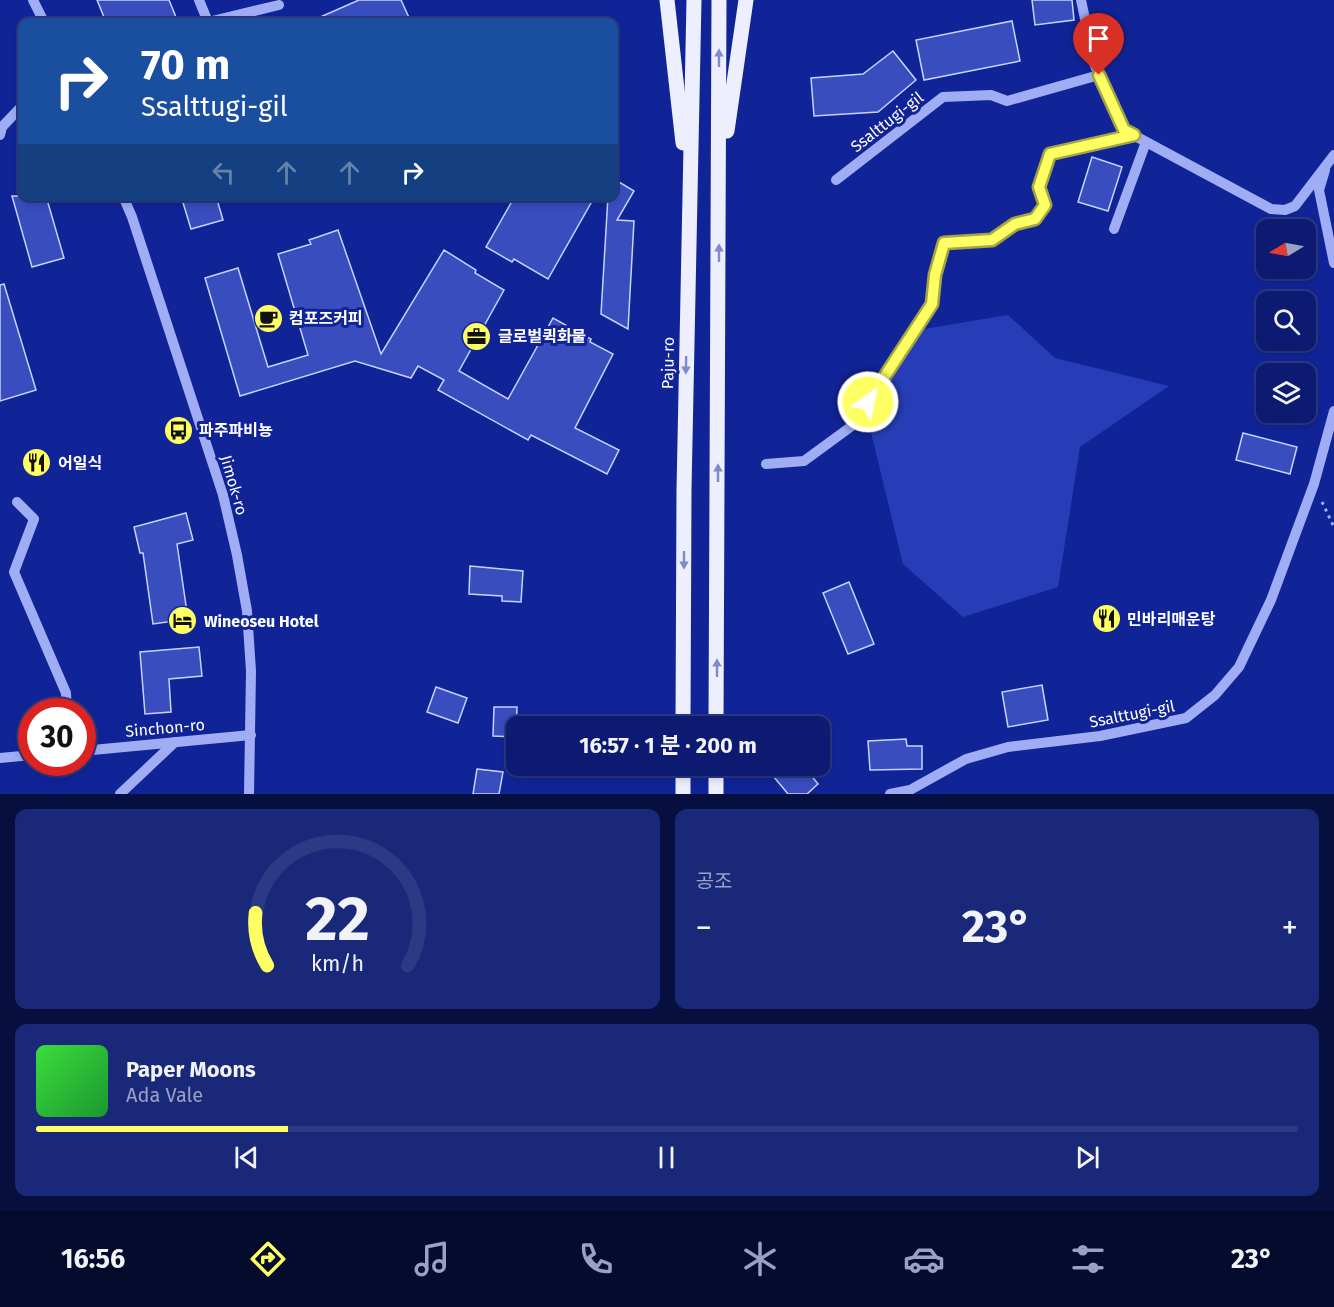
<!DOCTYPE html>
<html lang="ko">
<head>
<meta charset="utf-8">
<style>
	:root { --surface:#0c1b71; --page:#1a2879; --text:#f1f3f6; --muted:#9aa1c3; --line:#2c3984; --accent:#feff63 }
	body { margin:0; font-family:"Fira Sans","Noto Sans KR",sans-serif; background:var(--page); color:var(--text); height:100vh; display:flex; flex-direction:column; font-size:22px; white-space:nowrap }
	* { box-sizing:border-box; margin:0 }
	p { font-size:20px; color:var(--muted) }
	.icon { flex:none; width:33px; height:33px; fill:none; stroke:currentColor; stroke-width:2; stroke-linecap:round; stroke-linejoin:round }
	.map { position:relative; height:794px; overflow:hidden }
	.side { display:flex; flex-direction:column; gap:15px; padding:15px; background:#070f3e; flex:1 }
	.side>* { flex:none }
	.hud { position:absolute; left:18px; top:18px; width:600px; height:183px; border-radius:12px; box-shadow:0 3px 9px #0003,0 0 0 2px var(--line); background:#1a4fa0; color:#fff; overflow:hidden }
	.needle { width:39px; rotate:260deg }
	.buttons { position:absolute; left:1256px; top:219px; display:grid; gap:12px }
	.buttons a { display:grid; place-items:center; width:60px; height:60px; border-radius:12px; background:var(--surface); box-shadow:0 3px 9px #0003,0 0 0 2px var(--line); font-size:30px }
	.speed { position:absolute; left:18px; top:698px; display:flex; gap:12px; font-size:30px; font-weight:700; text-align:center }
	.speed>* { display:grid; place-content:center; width:78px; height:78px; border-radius:50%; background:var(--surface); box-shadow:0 3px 9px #0003,0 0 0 2px var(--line); line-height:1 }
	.speed .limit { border:9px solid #d22; background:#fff; color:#111 }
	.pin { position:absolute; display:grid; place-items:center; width:51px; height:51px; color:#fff; margin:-62px -26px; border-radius:50% 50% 50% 0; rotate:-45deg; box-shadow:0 0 6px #0007 }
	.pin .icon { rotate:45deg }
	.me { position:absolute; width:66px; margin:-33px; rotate:33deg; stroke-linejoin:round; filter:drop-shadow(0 0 4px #0008) }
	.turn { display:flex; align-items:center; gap:21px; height:126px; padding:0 24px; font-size:27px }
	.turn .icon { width:78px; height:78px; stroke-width:2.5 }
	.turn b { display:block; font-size:42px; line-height:51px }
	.lanes { display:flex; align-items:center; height:57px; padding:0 24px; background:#0003; justify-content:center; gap:30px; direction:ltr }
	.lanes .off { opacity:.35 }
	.big { font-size:45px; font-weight:700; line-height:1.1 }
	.side .widget { flex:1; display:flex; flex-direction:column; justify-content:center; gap:9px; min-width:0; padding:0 21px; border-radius:12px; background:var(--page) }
	.side .dial { align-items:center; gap:0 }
	.dial svg { height:156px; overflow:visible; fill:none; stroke:var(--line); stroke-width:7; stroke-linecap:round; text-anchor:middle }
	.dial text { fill:var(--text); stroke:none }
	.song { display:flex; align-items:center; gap:18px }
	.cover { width:72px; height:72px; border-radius:9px; background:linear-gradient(135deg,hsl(120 70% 55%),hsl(130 70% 35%)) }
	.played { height:6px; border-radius:3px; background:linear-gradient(90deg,var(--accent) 20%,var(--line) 20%) }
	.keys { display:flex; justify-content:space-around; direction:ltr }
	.heat { display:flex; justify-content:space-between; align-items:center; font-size:33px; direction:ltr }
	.side .tiles { flex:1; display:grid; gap:15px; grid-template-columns:1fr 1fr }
	.widget:last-child { grid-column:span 2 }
	.trip { position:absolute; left:506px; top:716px; width:324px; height:60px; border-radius:12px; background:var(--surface); box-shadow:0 3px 9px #0003,0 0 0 2px var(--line); font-weight:700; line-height:60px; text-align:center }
	.menu { display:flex; height:96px; justify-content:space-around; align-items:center; background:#050b2d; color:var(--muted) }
	.menu .icon { width:42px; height:42px }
	.menu .current { color:var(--accent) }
	.menu b { font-size:27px; color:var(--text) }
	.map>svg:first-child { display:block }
</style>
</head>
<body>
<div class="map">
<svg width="1334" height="794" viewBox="0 0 1334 794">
	<rect width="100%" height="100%" fill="#102497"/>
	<path fill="#263db7" d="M1008,315L1055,358L1169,386L1080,447L1058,587L963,617L903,564L867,416L924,329Z"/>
	<g fill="#394dbf" stroke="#c8d1fe" stroke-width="1.5">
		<path d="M97,0H169L176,17L162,22H106Z"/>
		<path d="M359,0H401L411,22H309Z"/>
		<path d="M1032,0H1072L1074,20L1035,25Z"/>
		<path d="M1012,21L1020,61L924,80L916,40Z"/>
		<path d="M893,51L916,80L878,112L814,116L811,78L863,74Z"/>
		<path d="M1092,157L1122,167L1108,211L1078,202Z"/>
		<path d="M614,179L634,191L617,220L634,221L628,329L601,314L608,196H614Z"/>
		<path d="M12,196H46L64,258L32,267Z"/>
		<path d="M181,196H216L223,220L191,229Z"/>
		<path d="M515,196H595L548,279L514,259L512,262L486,247Z"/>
		<path d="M338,230L381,354L444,250L476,270L475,273L504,290L459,371L508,399L553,318L591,339L590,342L613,354L575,428L619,450L607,474L531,435L528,440L438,390L444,380L418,366L411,378L355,361L240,396L205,278L238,268L268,367L308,355L278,254L311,244L309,240Z"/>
		<path d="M4,284L36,390L0,401V285Z"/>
		<path d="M1243,433L1297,447L1290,474L1236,460Z"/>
		<path d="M186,513L193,540L177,544L188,619L153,624L143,553H140L134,527Z"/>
		<path d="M470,566L523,571L521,602L502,601V596L469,594Z"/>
		<path d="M849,582L874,644L848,654L823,593Z"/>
		<path d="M199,647L202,676L169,679L171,712L145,714L140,652Z"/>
		<path d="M1042,685L1048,720L1008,727L1002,692Z"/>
		<path d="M436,687L467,698L458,723L427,712Z"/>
		<path d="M494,707H517L516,737L493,736Z"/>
		<path d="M906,739L907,746H922V769L870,770L868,741Z"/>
		<path d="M764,765H803L818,784L807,794H788Z"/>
		<path d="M477,769L503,772L499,794H473Z"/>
	</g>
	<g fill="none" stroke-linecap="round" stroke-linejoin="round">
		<path stroke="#a0adf4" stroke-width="3" stroke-dasharray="3 4.5" stroke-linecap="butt" d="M1322,502L1334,527"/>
		<g stroke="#a0adf4" stroke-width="10">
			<path d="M33,0L44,22"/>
			<path d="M199,0L208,22L279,5"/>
			<path d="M1081,0L1095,66L1124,130L1271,209L1285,210L1295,206L1334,155"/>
			<path d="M0,135L2,127L22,106"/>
			<path d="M1325,170L1319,190L1334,263"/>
			<path d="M836,180L943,97L991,95L1007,101L1099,75"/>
			<path d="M123,196L132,217L223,495L237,555L247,611L251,671L249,794"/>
			<path d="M1114,229L1146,142"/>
			<path d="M766,464L804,461L860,420L869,402L932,304L935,275L944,243L992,240L1015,224L1035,219L1045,205L1039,187L1050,154L1134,135"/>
			<path d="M17,502L34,519L14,572L66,693L67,711"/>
			<path d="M82,751L251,735"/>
			<path d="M0,758L32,755"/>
			<path d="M120,794L175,742"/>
			<path d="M890,794L910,790L966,759L1008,747L1100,736L1186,718L1215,695L1239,667L1271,600L1314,484L1334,411"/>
		</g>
		<g stroke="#edefff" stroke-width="15">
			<path d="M667,0L683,143"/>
			<path d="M727,131L746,0"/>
			<path d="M683,726L684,490L694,0"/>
			<path d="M716,726L719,0"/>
			<path d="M683,794V765"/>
			<path d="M716,794V765"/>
		</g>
	</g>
	<defs><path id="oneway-solid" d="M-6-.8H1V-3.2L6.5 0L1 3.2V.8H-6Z" transform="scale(1.5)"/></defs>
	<g fill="#7e8acb">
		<use href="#oneway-solid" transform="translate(719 58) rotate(-90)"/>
		<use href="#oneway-solid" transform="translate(719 253) rotate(-90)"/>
		<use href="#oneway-solid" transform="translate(686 365) rotate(91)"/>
		<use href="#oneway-solid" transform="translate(718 473) rotate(-90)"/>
		<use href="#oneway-solid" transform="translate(684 560) rotate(90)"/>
		<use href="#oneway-solid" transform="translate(717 668) rotate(-90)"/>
	</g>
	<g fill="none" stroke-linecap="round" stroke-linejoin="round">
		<defs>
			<path id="route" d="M868,402L932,304L935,275L944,243L992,240L1015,224L1035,219L1045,205L1039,187L1050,154L1134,135L1124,130L1099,75"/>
		</defs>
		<use href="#route" stroke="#a5a640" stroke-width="15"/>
		<use href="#route" stroke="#feff63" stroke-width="10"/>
	</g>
	<defs>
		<symbol id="cafe-disc" viewBox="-11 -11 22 22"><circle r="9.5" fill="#feff63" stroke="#102497"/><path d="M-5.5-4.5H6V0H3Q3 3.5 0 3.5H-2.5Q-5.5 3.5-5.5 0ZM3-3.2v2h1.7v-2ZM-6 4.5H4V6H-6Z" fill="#111"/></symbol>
		<symbol id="office-disc" viewBox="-11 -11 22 22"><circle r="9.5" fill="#feff63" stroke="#102497"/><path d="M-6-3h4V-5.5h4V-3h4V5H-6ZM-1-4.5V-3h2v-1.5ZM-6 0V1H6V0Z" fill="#111"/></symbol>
		<symbol id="bus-disc" viewBox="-11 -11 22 22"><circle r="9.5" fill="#feff63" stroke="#102497"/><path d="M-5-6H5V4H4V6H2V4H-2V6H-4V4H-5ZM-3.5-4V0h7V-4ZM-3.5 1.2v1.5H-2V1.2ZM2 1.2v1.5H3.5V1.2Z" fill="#111"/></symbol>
		<symbol id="restaurant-disc" viewBox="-11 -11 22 22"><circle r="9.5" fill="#feff63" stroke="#102497"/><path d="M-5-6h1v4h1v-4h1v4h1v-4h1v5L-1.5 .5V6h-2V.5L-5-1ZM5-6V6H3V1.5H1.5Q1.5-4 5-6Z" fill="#111"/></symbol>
		<symbol id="hotel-disc" viewBox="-11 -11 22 22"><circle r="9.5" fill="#feff63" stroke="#102497"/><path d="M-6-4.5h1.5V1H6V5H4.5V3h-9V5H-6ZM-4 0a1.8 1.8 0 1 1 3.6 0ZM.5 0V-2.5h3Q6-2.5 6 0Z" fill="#111"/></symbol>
	</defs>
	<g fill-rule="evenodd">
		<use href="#cafe-disc" x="252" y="302" width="33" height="33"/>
		<use href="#office-disc" x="460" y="320" width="33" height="33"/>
		<use href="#bus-disc" x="162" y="414" width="33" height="33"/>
		<use href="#restaurant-disc" x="20" y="446" width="33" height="33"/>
		<use href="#restaurant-disc" x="1090" y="602" width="33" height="33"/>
		<use href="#hotel-disc" x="166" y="604" width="33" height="33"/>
	</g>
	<g text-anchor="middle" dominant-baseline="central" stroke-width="6" stroke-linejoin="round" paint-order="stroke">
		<g font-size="16" fill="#fff" stroke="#102497">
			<text transform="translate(887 122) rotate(-38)">Ssalttugi-gil</text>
			<text transform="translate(668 363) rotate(-89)">Paju-ro</text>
			<text transform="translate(234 485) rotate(74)">Jimok-ro</text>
			<text transform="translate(1132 714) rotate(-11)">Ssalttugi-gil</text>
			<text transform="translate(165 728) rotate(-5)">Sinchon-ro</text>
		</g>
		<g font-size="16" font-weight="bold" fill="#fff" stroke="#102497" text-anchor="start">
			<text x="289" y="318">컴포즈커피</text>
			<text x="498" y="336">글로벌퀵화물</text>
			<text x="199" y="430">파주파비뇽</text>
			<text x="58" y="463">어일식</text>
			<text x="1127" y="619">민바리매운탕</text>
			<text x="204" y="621">Wineoseu Hotel</text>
		</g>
	</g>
</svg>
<div class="buttons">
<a><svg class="needle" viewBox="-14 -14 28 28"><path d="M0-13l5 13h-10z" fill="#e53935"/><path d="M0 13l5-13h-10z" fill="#9aa1c3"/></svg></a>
<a><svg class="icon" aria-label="search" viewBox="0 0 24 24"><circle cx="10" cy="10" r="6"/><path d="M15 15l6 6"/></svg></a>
<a><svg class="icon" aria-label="layers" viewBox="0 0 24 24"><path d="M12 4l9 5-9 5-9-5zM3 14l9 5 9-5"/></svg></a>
</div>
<div class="speed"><div class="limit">30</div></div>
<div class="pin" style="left:1099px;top:75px;background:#d93025"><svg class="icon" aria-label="arrive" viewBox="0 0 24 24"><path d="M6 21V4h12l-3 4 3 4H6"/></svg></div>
<svg class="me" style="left:868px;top:402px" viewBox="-20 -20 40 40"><circle r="17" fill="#feff63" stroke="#fff" stroke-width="3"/><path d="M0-11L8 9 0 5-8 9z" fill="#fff"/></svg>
<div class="trip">16:57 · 1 분 · 200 m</div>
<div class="hud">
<div class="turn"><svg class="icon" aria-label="right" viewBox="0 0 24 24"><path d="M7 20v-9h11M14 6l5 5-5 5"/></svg><div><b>70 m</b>Ssalttugi-gil</div></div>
<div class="lanes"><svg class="icon off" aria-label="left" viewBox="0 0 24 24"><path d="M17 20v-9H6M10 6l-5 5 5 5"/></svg><svg class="icon off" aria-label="ahead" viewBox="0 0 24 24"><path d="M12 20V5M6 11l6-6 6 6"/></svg><svg class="icon off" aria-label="ahead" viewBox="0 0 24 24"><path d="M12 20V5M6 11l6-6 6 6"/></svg><svg class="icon" aria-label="right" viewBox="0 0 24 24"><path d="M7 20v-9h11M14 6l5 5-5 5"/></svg></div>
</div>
</div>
<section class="side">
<div class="tiles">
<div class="widget dial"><svg viewBox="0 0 100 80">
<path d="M14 69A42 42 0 1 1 86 69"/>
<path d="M14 69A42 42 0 0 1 8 42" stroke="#feff63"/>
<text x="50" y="56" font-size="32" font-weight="700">22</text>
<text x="50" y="72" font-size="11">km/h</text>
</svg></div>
<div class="widget"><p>공조</p>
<div class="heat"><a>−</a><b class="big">23°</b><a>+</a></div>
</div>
<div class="widget">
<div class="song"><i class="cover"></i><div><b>Paper Moons</b><p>Ada Vale</p></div></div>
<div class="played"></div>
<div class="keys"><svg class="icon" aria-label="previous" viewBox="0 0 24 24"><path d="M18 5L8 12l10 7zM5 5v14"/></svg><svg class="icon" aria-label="pause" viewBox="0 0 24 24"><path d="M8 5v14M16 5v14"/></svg><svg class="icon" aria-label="next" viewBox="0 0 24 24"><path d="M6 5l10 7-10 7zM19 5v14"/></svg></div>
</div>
</div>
</section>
<nav class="menu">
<b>16:56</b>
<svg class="icon current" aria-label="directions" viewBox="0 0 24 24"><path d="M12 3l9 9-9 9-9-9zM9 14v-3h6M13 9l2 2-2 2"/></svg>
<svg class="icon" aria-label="music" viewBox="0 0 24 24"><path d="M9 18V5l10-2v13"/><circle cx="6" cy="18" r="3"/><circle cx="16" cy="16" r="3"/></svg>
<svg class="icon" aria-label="phone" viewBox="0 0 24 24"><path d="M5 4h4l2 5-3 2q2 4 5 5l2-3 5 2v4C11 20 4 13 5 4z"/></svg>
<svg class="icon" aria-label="climate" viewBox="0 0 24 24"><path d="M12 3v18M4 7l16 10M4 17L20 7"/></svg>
<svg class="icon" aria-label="car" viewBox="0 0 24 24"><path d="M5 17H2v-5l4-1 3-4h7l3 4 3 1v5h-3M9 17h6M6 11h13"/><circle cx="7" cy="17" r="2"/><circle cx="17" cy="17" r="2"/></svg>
<svg class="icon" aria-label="filters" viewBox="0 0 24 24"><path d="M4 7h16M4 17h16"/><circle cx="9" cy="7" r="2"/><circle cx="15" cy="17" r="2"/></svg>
<b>23°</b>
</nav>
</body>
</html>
